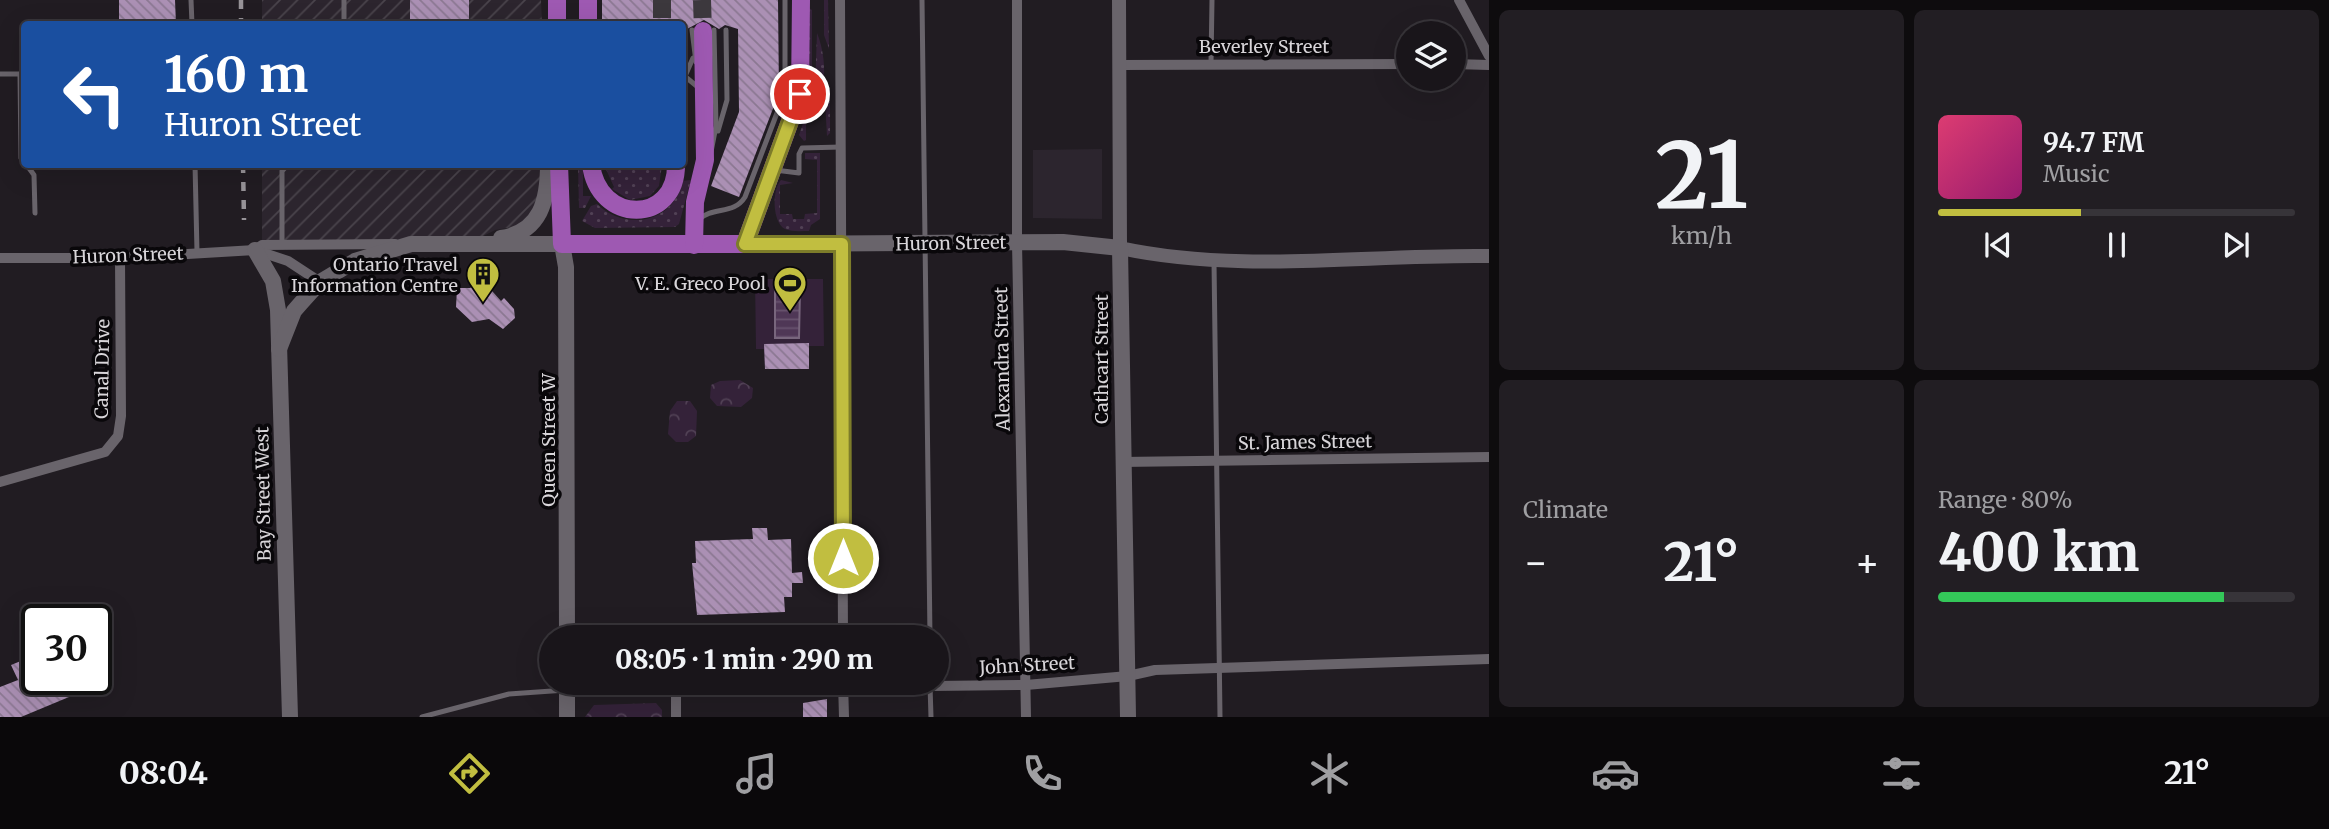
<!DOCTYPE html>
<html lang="en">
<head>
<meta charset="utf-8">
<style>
	:root { --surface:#19151a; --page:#221e23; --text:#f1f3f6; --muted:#9f9fa2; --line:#373439; --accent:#c1be40 }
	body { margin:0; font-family:Merriweather,serif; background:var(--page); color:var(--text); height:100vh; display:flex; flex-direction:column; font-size:26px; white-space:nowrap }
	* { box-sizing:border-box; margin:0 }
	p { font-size:23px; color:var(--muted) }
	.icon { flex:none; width:38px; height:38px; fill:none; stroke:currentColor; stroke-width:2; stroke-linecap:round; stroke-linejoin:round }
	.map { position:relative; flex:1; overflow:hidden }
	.sheet { display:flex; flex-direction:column; gap:10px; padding:10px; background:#0e0c0e; width:840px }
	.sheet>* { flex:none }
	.top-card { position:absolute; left:21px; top:21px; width:665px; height:147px; border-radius:7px; box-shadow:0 7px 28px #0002,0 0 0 2px var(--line); background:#1a4fa0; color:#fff; overflow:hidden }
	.fabs { position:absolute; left:1396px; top:21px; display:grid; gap:14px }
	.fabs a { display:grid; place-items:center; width:70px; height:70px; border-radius:50%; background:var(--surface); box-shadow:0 7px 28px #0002,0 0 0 2px var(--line); font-size:35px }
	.speed { position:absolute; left:21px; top:604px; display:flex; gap:14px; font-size:35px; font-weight:700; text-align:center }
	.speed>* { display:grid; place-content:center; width:91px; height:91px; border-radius:50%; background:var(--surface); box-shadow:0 7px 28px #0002,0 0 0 2px var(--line); line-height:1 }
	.speed .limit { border:4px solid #111; border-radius:10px; background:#fff; color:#111 }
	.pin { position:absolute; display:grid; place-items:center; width:60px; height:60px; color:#fff; margin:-30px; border:4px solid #fff; border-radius:50%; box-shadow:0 2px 7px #0007 }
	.me { position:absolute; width:77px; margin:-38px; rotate:0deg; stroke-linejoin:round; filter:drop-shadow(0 0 5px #0008) }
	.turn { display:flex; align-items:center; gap:24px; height:147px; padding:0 28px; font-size:32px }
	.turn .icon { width:91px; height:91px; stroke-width:2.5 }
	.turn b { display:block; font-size:49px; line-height:60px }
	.big { font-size:52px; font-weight:800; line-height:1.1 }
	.sheet .tile { flex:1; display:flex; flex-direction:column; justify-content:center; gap:10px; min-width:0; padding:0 24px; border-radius:10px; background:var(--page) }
	.sheet .dial { align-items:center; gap:0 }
	.dial b { font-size:91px; line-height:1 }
	.song { display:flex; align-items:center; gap:21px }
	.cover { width:84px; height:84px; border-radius:10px; background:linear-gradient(135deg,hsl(340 70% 55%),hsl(320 70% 35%)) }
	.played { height:7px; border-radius:4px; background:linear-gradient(90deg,var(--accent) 40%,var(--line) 40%) }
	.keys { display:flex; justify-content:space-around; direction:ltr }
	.heat { display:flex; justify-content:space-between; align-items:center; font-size:38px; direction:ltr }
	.charge { height:10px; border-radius:5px; background:linear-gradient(90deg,#34c759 80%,var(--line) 0) }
	.sheet .tiles { flex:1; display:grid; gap:10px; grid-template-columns:repeat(2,1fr) }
	.trip { position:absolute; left:539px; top:625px; width:410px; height:70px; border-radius:35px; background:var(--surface); box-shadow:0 7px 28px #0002,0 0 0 2px var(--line); font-weight:800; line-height:70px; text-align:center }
	.tabs { display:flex; height:112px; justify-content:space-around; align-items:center; background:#0a080a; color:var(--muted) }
	.tabs .icon { width:49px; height:49px }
	.tabs .active { color:var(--accent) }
	.tabs b { font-size:32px; color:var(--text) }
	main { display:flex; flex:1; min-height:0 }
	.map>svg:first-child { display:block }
</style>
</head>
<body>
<main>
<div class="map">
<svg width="1489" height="717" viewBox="0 0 1489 717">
	<defs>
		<pattern id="industrial-furrows" width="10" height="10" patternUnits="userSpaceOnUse" patternTransform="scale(1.75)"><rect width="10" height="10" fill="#2c252e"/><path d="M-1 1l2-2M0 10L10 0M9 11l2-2" fill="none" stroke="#4a444c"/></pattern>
		<pattern id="grass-dots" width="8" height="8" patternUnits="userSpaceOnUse" patternTransform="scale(1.75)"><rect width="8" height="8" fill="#342239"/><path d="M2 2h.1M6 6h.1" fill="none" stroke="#514155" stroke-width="1.8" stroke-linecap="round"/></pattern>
		<pattern id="park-crowns" width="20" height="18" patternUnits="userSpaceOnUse" patternTransform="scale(1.75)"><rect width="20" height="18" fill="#342239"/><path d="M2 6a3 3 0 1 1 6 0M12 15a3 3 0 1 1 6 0" fill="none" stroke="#514155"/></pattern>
		<pattern id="water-rules" width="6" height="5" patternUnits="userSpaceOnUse" patternTransform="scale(1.75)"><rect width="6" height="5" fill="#4f3756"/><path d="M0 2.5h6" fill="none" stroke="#68536e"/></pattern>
		<pattern id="building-back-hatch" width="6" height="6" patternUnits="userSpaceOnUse" patternTransform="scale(1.75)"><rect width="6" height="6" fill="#ab90b4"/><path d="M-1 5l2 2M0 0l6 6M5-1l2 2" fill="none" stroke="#8b7892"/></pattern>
	</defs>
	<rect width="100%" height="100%" fill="#211c22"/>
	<path fill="#2c252e" d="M1102,149V219L1033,218V150Z"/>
	<g fill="url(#industrial-furrows)">
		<path d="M262,0H541L542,24H262Z"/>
		<path d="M262,165H541L540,185L537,207L519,226L495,230L468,244L262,245Z"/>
	</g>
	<g fill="url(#grass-dots)">
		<path d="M824,0H828L829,49L824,35Z"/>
		<path d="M809,8L812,10V84L804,109L808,90Z"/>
		<path d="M817,33C823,48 826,68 823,85C821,96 817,102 818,114H806V140L804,141L799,135L815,89Z"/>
		<path d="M830,87V133L827,136L825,101Z"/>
		<path d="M805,153H820V219L811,225L809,231C801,231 792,232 785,229C772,222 772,189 781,180L793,183L780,185V214H792L793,219H804L805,214L817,213V160L805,159Z"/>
		<path d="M578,165H583V196H591L585,208H579Z"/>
		<path d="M604,165H662L659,186L650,196L630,200L612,189L614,187Z"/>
		<path d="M691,180L679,224L675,227L595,228L582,221L591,206L597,204C625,232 675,223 682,181Z"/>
	</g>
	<g fill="url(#park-crowns)">
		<path d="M740,380L753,388L752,398L741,407L717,406L710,398L711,385L720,381Z"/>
		<path d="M677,401H690L697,411L696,436L688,442H676L668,434L670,411Z"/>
		<rect x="703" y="625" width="62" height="12"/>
		<path d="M656,703L662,710V717H585L594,705Z"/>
	</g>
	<path fill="#342239" d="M755,279H823L824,346H809V369H765L764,349H756Z"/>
	<path fill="url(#water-rules)" stroke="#78667d" stroke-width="2" d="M775,289H800L799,338H775Z"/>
	<g fill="url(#building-back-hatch)">
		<path d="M119,0H175L176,24H119Z"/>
		<rect x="410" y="0" width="59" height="24"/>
		<path d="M602,0H778L779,93L739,197L711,186L739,112L738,29L725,25L719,29L704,20L687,29H682V24H602Z"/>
		<path d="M483,281L501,301L504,298L514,309L515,318L503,329L489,319L472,322L456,307L457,288H470Z"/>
		<path d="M809,343V369H765L764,344Z"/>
		<path d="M752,528H767L768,540L791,539L792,573L802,572L803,583H792V597H784L785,612L697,615L692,563H696L695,541L753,539Z"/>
		<path d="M33,656L37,679H55L57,685L63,683L69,697L21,717H0V687L18,680L11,665Z"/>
		<path d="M827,699V717H803V703Z"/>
	</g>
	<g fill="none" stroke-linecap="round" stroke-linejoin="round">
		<g stroke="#3c383d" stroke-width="18" stroke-dasharray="18 9" stroke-linecap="butt">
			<path d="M662,0V24"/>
			<path d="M702,0L703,31"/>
		</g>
		<g stroke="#69646b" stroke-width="5">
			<path d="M191,0L192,24"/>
			<path d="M922,0L930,637"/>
			<path d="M344,24V0"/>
			<path d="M692,30L696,62"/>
			<path d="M1211,63L1212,0"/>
			<path d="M0,74H24"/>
			<path d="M20,74L21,158L24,163"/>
			<path d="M682,74L699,88"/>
			<path d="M682,83L693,58"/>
			<path d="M718,131L727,100L726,30"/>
			<path d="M711,152L716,126L714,30"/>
			<path d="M26,164L34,175L35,213"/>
			<path d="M195,164L197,252"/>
			<path d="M775,170L799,173V154L802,148L841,147"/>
			<path d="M698,220C713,206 734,215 745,197L785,92V0"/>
			<path d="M282,246V171L288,164"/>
			<path d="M1214,262L1220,717"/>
			<path d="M930,685L931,717"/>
			<path d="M422,717L509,694L566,690"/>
		</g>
		<g stroke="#69646b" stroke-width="10">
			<path d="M840,0L843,637"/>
			<path d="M1017,0V242L1026,717"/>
			<path d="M1459,0L1489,56"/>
			<path d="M1454,64L1489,65"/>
			<path d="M1119,65L1409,64"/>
			<path d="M255,250L262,245L395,244"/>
			<path d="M0,258H120L255,250L288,261L320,282"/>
			<path d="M1121,462L1489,457"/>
			<path d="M0,482L105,452L118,436L121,416L120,258"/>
			<path d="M843,682L844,717"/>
			<path d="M567,690L1026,685L1128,676L1155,670L1489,659"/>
			<path d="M676,690V717"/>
		</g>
		<path stroke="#69646b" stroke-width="14" d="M1119,0L1120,248C1241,274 1366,254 1489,256"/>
		<g stroke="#69646b" stroke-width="16">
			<path d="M501,238C541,232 548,200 548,164"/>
			<path d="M745,244L1063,242L1120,248L1128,717"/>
			<path d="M255,250L273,281L278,310L290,717"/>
			<path d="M279,349L294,311L301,303L320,282L355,261L411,244H562L566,267L567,637"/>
			<path d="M567,682V717"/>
		</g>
		<g stroke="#9e59b2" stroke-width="18">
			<path d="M557,0V24"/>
			<path d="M588,0V24"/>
			<path d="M559,164L562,244H745L800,94L801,0"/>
			<path d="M591,164C598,225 677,225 676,164"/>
			<path d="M694,245L695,202L705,160L703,31"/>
		</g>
		<g stroke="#979398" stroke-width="4.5" stroke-dasharray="9 9" stroke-linecap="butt">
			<path d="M241,0V24"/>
			<path d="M243,164L244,220"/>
		</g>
	</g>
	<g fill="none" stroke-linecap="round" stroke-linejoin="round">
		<defs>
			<path id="route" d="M800,94L745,244H842L843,558"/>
		</defs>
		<use href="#route" stroke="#7d7c2a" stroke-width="18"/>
		<use href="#route" stroke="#c1be40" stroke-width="12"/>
	</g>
	<defs>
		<symbol id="building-pin" viewBox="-11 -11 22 30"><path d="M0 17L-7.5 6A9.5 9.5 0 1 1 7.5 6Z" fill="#c1be40" stroke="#09070a"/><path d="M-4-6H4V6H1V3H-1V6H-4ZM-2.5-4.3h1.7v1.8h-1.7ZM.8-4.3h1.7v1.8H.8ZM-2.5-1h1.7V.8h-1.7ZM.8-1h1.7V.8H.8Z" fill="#111"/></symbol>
		<symbol id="stadium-pin" viewBox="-11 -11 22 30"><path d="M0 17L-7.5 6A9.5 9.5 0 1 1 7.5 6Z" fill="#c1be40" stroke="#09070a"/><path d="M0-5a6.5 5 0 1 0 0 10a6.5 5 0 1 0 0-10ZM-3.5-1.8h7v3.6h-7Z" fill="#111"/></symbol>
	</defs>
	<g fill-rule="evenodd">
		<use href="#building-pin" x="464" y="255" width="38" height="52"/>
		<use href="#stadium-pin" x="771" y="264" width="38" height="52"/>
	</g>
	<g text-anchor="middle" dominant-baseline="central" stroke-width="7" stroke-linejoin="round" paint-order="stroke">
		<g font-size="18" fill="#d8d5d9" stroke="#09070a">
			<text x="1264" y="46">Beverley Street</text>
			<text transform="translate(951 243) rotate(-1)">Huron Street</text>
			<text transform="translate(128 255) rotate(-2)">Huron Street</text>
			<text transform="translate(1002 359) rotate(-91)">Alexandra Street</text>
			<text transform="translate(1101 359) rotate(-90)">Cathcart Street</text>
			<text transform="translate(102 369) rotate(-89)">Canal Drive</text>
			<text transform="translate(548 440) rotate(-90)">Queen Street W</text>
			<text transform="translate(1305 442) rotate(-1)">St. James Street</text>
			<text transform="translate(263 494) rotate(-91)">Bay Street West</text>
			<text transform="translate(1027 665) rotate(-3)">John Street</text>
		</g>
		<g font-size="18" fill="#d8d5d9" stroke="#09070a" text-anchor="end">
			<text x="458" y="264">Ontario Travel<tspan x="458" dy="21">Information Centre</tspan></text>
			<text x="766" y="283">V. E. Greco Pool</text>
		</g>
	</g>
</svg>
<div class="fabs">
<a><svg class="icon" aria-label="layers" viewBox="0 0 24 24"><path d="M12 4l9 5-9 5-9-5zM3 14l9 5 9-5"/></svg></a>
</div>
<div class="speed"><div class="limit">30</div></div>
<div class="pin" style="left:800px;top:94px;background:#d93025"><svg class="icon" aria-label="arrive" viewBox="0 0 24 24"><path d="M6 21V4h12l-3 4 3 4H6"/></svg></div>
<svg class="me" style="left:843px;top:558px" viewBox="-20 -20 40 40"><circle r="17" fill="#c1be40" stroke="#fff" stroke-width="3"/><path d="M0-11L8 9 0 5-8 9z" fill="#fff"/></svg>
<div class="trip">08:05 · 1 min · 290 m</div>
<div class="top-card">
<div class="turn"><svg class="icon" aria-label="left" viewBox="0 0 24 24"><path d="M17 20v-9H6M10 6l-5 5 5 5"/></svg><div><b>160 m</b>Huron Street</div></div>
</div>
</div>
<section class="sheet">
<div class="tiles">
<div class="tile dial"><b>21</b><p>km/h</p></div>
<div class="tile">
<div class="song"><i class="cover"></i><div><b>94.7 FM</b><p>Music</p></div></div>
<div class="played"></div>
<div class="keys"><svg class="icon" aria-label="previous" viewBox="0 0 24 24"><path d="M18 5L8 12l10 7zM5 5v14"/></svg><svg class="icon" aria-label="pause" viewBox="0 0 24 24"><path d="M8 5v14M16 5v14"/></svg><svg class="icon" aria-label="next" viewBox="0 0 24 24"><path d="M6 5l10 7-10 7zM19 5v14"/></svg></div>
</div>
<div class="tile"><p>Climate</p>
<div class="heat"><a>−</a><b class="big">21°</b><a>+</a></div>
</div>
<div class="tile"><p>Range · 80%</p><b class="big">400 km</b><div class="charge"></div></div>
</div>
</section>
</main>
<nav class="tabs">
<b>08:04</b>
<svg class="icon active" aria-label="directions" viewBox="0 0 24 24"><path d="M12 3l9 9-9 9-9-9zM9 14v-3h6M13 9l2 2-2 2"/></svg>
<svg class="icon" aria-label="music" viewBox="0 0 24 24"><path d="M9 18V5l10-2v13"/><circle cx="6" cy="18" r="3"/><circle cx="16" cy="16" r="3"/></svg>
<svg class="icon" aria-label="phone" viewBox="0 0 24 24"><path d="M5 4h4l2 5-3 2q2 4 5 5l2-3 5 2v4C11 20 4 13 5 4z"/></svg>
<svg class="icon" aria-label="climate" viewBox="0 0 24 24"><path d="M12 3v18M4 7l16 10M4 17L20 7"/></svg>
<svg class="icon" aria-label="car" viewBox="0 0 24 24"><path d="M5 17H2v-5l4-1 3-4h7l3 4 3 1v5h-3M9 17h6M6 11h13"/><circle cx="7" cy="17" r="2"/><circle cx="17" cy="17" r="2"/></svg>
<svg class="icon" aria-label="filters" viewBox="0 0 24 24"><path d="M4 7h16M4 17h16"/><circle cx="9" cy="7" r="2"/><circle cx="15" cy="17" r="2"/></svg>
<b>21°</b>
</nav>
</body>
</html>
